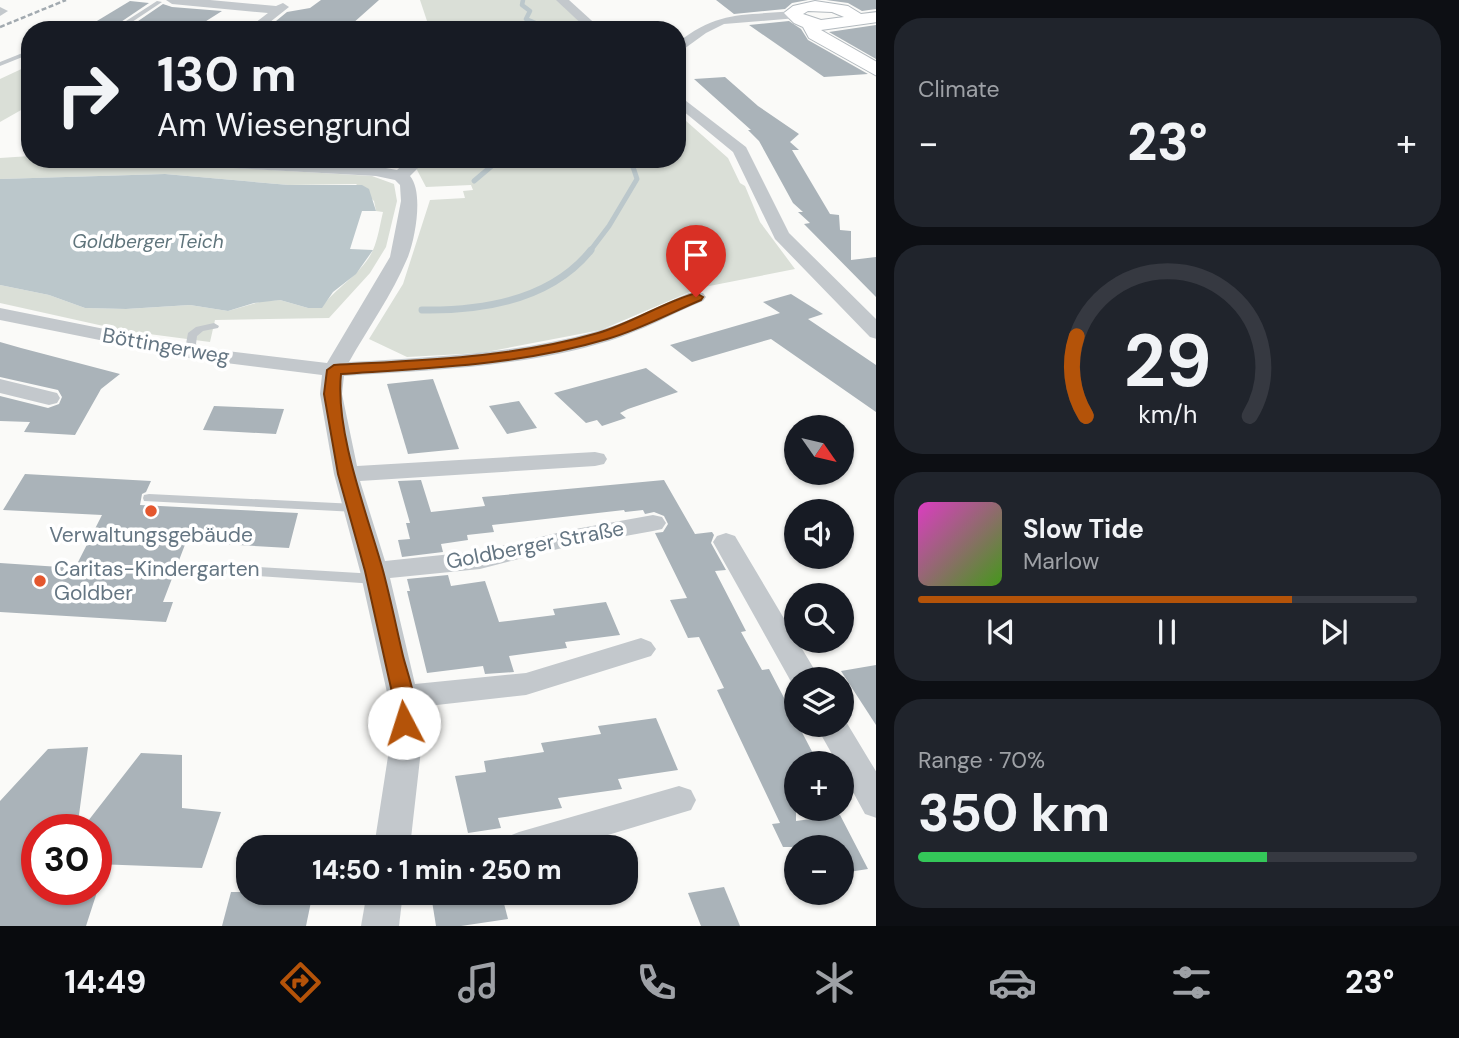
<!DOCTYPE html>
<html lang="en">
<head>
<meta charset="utf-8">
<style>
	:root { --surface:#171b24; --page:#20242c; --text:#f1f3f6; --muted:#9ea1a6; --line:#363941; --accent:#b45309 }
	body { margin:0; font-family:"DM Sans",sans-serif; background:var(--page); color:var(--text); height:100vh; display:flex; flex-direction:column; font-size:26px; white-space:nowrap }
	* { box-sizing:border-box; margin:0 }
	p { font-size:23px; color:var(--muted) }
	.icon { flex:none; width:38px; height:38px; fill:none; stroke:currentColor; stroke-width:2; stroke-linecap:round; stroke-linejoin:round }
	.map { position:relative; flex:1; overflow:hidden }
	.drawer { display:flex; flex-direction:column; gap:18px; padding:18px; background:#0d0f14; width:583px }
	.drawer>* { flex:none }
	.hud { position:absolute; left:21px; top:21px; width:665px; height:147px; border-radius:28px; box-shadow:0 2px 5px #0004; background:#171b24; color:var(--text); overflow:hidden }
	.needle { width:46px; rotate:124deg }
	.fabs { position:absolute; left:784px; top:415px; display:grid; gap:14px }
	.fabs a { display:grid; place-items:center; width:70px; height:70px; border-radius:50%; background:var(--surface); box-shadow:0 2px 5px #0004; font-size:35px }
	.speed { position:absolute; left:21px; top:814px; display:flex; gap:14px; font-size:35px; font-weight:700; text-align:center }
	.speed>* { display:grid; place-content:center; width:91px; height:91px; border-radius:50%; background:var(--surface); box-shadow:0 2px 5px #0004; line-height:1 }
	.speed .limit { border:10px solid #d22; background:#fff; color:#111 }
	.pin { position:absolute; display:grid; place-items:center; width:60px; height:60px; color:#fff; margin:-72px -30px; border-radius:50% 50% 50% 0; rotate:-45deg; box-shadow:0 0 7px #0007 }
	.pin .icon { rotate:45deg }
	.me { position:absolute; width:77px; margin:-38px; rotate:355deg; stroke-linejoin:round; filter:drop-shadow(0 0 5px #0008) }
	.turn { display:flex; align-items:center; gap:24px; height:147px; padding:0 21px; font-size:32px }
	.turn .icon { width:91px; height:91px; stroke-width:2.5 }
	.turn b { display:block; font-size:49px; line-height:60px }
	.big { font-size:52px; font-weight:800; line-height:1.1 }
	.drawer .card { flex:1; display:flex; flex-direction:column; justify-content:center; gap:10px; min-width:0; padding:0 24px; border-radius:28px; background:var(--page) }
	.drawer .dial { align-items:center; gap:0 }
	.dial svg { height:182px; overflow:visible; fill:none; stroke:var(--line); stroke-width:7; stroke-linecap:round; text-anchor:middle }
	.dial text { fill:var(--text); stroke:none }
	.song { display:flex; align-items:center; gap:21px }
	.cover { width:84px; height:84px; border-radius:10px; background:linear-gradient(135deg,hsl(310 70% 55%),hsl(100 70% 35%)) }
	.played { height:7px; border-radius:4px; background:linear-gradient(90deg,var(--accent) 75%,var(--line) 75%) }
	.keys { display:flex; justify-content:space-around; direction:ltr }
	.heat { display:flex; justify-content:space-between; align-items:center; font-size:38px; direction:ltr }
	.charge { height:10px; border-radius:5px; background:linear-gradient(90deg,#34c759 70%,var(--line) 0) }
	.trip { position:absolute; left:236px; top:835px; width:402px; height:70px; border-radius:28px; background:var(--surface); box-shadow:0 2px 5px #0004; font-weight:800; line-height:70px; text-align:center }
	.dock { display:flex; height:112px; justify-content:space-around; align-items:center; background:#090b0e; color:var(--muted) }
	.dock .icon { width:49px; height:49px }
	.dock .on { color:var(--accent) }
	.dock b { font-size:32px; color:var(--text) }
	main { display:flex; flex:1; min-height:0 }
	.map>svg:first-child { display:block }
</style>
</head>
<body>
<main>
<div class="map">
<svg width="877" height="926" viewBox="0 0 877 926">
	<rect width="100%" height="100%" fill="#fafaf8"/>
	<g fill="#dadfd7">
		<path d="M420,0H559L587,30H430Z"/>
		<path d="M30,65V105L0,122V79Z"/>
		<path d="M677,113L728,158L740,183L745,186L760,222L795,269L699,288L601,330L481,353L407,357L369,339L403,284L430,200L465,198L463,191L473,190L471,185L426,187L416,168L426,159H677Z"/>
		<path d="M30,156V159H86L372,176L394,184L397,201L386,247L370,273L329,318L215,320L210,342L126,331L0,303V285L49,295L85,308L126,309L190,305L228,311L263,301L280,300L308,308H321C336,287 362,274 373,250C378,239 380,224 383,212L376,211L374,201L356,184L289,185L165,174L0,179V158Z"/>
	</g>
	<path fill="#bbc7cb" d="M165,174L289,185H362L369,189L376,211H362L350,249L373,250L356,274L333,292L322,308H308L280,300L254,303L228,311L190,305L126,309L85,308L49,295L0,285V179Z"/>
	<g fill="none" stroke-linecap="round" stroke-linejoin="round">
		<path stroke="#bbc7cb" stroke-width="4.5" d="M523,0L522,5L530,11L526,19L552,30"/>
		<g stroke="#bbc7cb" stroke-width="5">
			<path d="M474,181L500,159"/>
			<path d="M590,251L609,226L637,179L633,167L623,159"/>
		</g>
		<path stroke="#bbc7cb" stroke-width="7" d="M422,310C484,311 551,300 591,250"/>
	</g>
	<g fill="#aab3b9">
		<path d="M321,0H379L352,24L322,22L312,30H265L287,12L310,8Z"/>
		<path d="M716,0H808L792,3L785,9L734,14Z"/>
		<path d="M826,0H876V9L862,11L848,3Z"/>
		<path d="M130,1L149,3L109,30H82Z"/>
		<path d="M163,4L172,7L222,11L192,30H125Z"/>
		<path d="M789,21L801,29L808,40L868,74L824,77L749,25Z"/>
		<path d="M876,25V59L829,32Z"/>
		<path d="M725,77L758,106L799,134L790,142L799,150H792L830,214L839,215L840,230L851,231V260L876,257V297L804,224L810,223L798,212H803L793,203L759,141L748,130H751L694,79Z"/>
		<path d="M791,294L823,314L808,319L876,365V412L771,339L692,362L670,345L780,313L763,302Z"/>
		<path d="M0,342L21,348L120,374L101,389L75,435L24,432L30,422L0,421V396L48,408L59,404L62,397L58,390L0,377Z"/>
		<path d="M646,368L678,392L628,409L620,413L626,418L602,426L597,420L586,423L554,393Z"/>
		<path d="M433,379L459,449L408,454L387,384Z"/>
		<path d="M519,401L537,428L507,434L489,406Z"/>
		<path d="M214,406L284,409L276,434L203,430Z"/>
		<path d="M25,474L151,481L146,492L142,494L140,505L298,513L289,548L186,542L163,602H173L166,622L0,612V563L75,568L102,515L3,510Z"/>
		<path d="M421,480L431,512L485,506L482,497L664,480L695,534L712,532L714,535L711,543L726,570L715,571L746,631L741,632L762,670L769,669L818,763H796V821L840,815L868,869L842,873V847H796V857L792,847H783L772,824L780,823L717,690L724,688L699,637L688,638L670,600L687,598L655,533L663,532L668,524L664,516L654,512L645,514L643,510L625,512L624,510L492,525L494,532L467,535L468,540L441,544L443,552L402,557L398,540L410,539L406,523H410L398,481Z"/>
		<path d="M448,575L451,586L485,581L499,622L555,615L553,609L606,602L620,635L565,642L567,648L509,656L514,672L485,674L483,666L427,673L407,591H410L407,579Z"/>
		<path d="M876,665V725L841,671Z"/>
		<path d="M656,718L678,770L618,779L622,789L558,798L562,808L498,818L501,828L468,833L455,776L486,772L484,761L544,752L541,743L601,734L598,726Z"/>
		<path d="M88,747L77,830H37V889H98L86,926H0V801L48,749Z"/>
		<path d="M141,753L182,755V808L221,812L202,868L96,864V830H81Z"/>
		<path d="M724,887L740,926H701L688,893Z"/>
		<path d="M231,892H313L306,926H222Z"/>
		<path d="M491,892H501L508,919L461,926H436L432,901Z"/>
	</g>
	<g fill="none" stroke-linecap="round" stroke-linejoin="round">
		<defs>
			<path id="secondary" d="M815,1L848,6L861,14L877,12V22L821,30L877,62V76L809,38L803,27L794,23L784,13L793,6ZM808,11L832,12L844,17L821,20L803,14Z"/>
		</defs>
		<use href="#secondary" stroke="#b3babf" stroke-width="2"/>
		<g fill="#c3c8cc" fill-rule="evenodd">
			<path d="M157,1L162,2L120,30H112Z"/>
			<path d="M0,7L8,11L0,16Z"/>
			<path d="M30,50V54L0,66V62Z"/>
			<path d="M214,323L219,326L218,328L203,331L197,336L196,344L199,353L198,355H190L186,344L188,333L196,327Z"/>
			<path d="M149,494L356,504L362,508L356,512L144,501L143,498L144,495Z"/>
			<path d="M205,564L376,574L381,576L383,579L381,582L376,584L200,572L198,569L200,566Z"/>
		</g>
		<g fill="#c3c8cc" fill-rule="evenodd">
			<path d="M166,0H210L276,6L283,3L289,7L260,30H246L268,13L172,4Z"/>
			<path d="M556,0H569L602,30H588Z"/>
			<path d="M793,11L797,12V18L724,24L706,33L677,54V43C719,10 743,16 793,11Z"/>
			<path d="M677,94L746,147L789,233L877,320V339L870,337L775,239L733,152L677,106Z"/>
			<path d="M154,159C231,159 323,155 397,170L409,159H427L410,176C424,192 415,241 407,259C392,295 368,328 349,362C432,357 514,354 594,332C627,323 658,306 689,293H703L706,297L703,301C672,314 641,331 609,341C523,367 433,370 344,376L342,394L357,466L595,452L604,454L607,459L604,464L595,466L360,481L385,561L480,551L570,530L653,515L662,517L666,523L662,529L653,531L570,546L480,569L390,578L415,684L526,673L641,638L651,642L656,649L651,656L526,695L419,707L421,750L410,847H374L389,750L388,697L360,571L334,474L320,394L322,375L194,359L0,320V308L194,347L327,363L390,257L401,201L400,185L395,180L376,176L162,164Z"/>
			<path d="M0,379L57,393L60,398L57,403L49,405L0,393Z"/>
			<path d="M726,533L735,536L820,679H796V687H794L713,542L717,536Z"/>
			<path d="M842,715L877,773V818L865,814L842,772V763H837L815,724H842Z"/>
			<path d="M679,786L691,790L696,800L691,810L568,847H501L507,837L519,832Z"/>
			<path d="M367,892H403L399,926H361Z"/>
		</g>
		<use href="#secondary" fill="#fff" fill-rule="evenodd"/>
		<path stroke="#a2aab0" stroke-width="2.5" stroke-dasharray="5 2.5" stroke-linecap="butt" d="M0,27L66,0"/>
	</g>
	<path fill="#b45309" stroke="#753606" stroke-width="2" d="M696,293L703,297L701,300C670,313 639,330 607,339C520,365 430,368 341,374C335,431 366,511 382,567C390,596 396,626 403,656C408,676 422,710 412,729L404,731L397,729L394,723L393,697L365,571L338,474L324,394L327,370L334,365C422,360 512,358 598,333C632,323 662,303 696,293Z"/>
	<g fill="#e4572e" stroke="#fff" stroke-width="2.5">
		<circle cx="151" cy="511" r="7"/>
		<circle cx="40" cy="581" r="7"/>
	</g>
	<g text-anchor="middle" dominant-baseline="central" stroke-width="7" stroke-linejoin="round" paint-order="stroke">
		<g font-size="19" font-style="italic" fill="#60757c" stroke="#fff">
			<text x="148" y="241">Goldberger Teich</text>
		</g>
		<g font-size="21" fill="#657683" stroke="#fff">
			<text transform="translate(166 346) rotate(10)">Böttingerweg</text>
			<text transform="translate(535 545) rotate(-11)">Goldberger Straße</text>
		</g>
		<g font-size="21" fill="#657683" stroke="#fff">
			<text x="151" y="535">Verwaltungsgebäude</text>
			<text x="54" y="569" text-anchor="start">Caritas-Kindergarten<tspan x="54" dy="24">Goldber</tspan></text>
		</g>
	</g>
</svg>
<div class="fabs">
<a><svg class="needle" viewBox="-14 -14 28 28"><path d="M0-13l5 13h-10z" fill="#e53935"/><path d="M0 13l5-13h-10z" fill="#9ea1a6"/></svg></a>
<a><svg class="icon" aria-label="sound" viewBox="0 0 24 24"><path d="M4 9h4l5-4v14l-5-4H4zM17 9q2 3 0 6"/></svg></a>
<a><svg class="icon" aria-label="search" viewBox="0 0 24 24"><circle cx="10" cy="10" r="6"/><path d="M15 15l6 6"/></svg></a>
<a><svg class="icon" aria-label="layers" viewBox="0 0 24 24"><path d="M12 4l9 5-9 5-9-5zM3 14l9 5 9-5"/></svg></a>
<a>+</a>
<a>−</a>
</div>
<div class="speed"><div class="limit">30</div></div>
<div class="pin" style="left:696px;top:297px;background:#d93025"><svg class="icon" aria-label="arrive" viewBox="0 0 24 24"><path d="M6 21V4h12l-3 4 3 4H6"/></svg></div>
<svg class="me" style="left:404px;top:723px" viewBox="-20 -20 40 40"><circle r="19" fill="#fff"/><path d="M0-13L10 11 0 6-10 11z" fill="#b45309"/></svg>
<div class="trip">14:50 · 1 min · 250 m</div>
<div class="hud">
<div class="turn"><svg class="icon" aria-label="right" viewBox="0 0 24 24"><path d="M7 20v-9h11M14 6l5 5-5 5"/></svg><div><b>130 m</b>Am Wiesengrund</div></div>
</div>
</div>
<section class="drawer">
<div class="card"><p>Climate</p>
<div class="heat"><a>−</a><b class="big">23°</b><a>+</a></div>
</div>
<div class="card dial"><svg viewBox="0 0 100 80">
<path d="M14 69A42 42 0 1 1 86 69"/>
<path d="M14 69A42 42 0 0 1 10 34" stroke="#b45309"/>
<text x="50" y="56" font-size="32" font-weight="700">29</text>
<text x="50" y="72" font-size="11">km/h</text>
</svg></div>
<div class="card">
<div class="song"><i class="cover"></i><div><b>Slow Tide</b><p>Marlow</p></div></div>
<div class="played"></div>
<div class="keys"><svg class="icon" aria-label="previous" viewBox="0 0 24 24"><path d="M18 5L8 12l10 7zM5 5v14"/></svg><svg class="icon" aria-label="pause" viewBox="0 0 24 24"><path d="M8 5v14M16 5v14"/></svg><svg class="icon" aria-label="next" viewBox="0 0 24 24"><path d="M6 5l10 7-10 7zM19 5v14"/></svg></div>
</div>
<div class="card"><p>Range · 70%</p><b class="big">350 km</b><div class="charge"></div></div>
</section>
</main>
<nav class="dock">
<b>14:49</b>
<svg class="icon on" aria-label="directions" viewBox="0 0 24 24"><path d="M12 3l9 9-9 9-9-9zM9 14v-3h6M13 9l2 2-2 2"/></svg>
<svg class="icon" aria-label="music" viewBox="0 0 24 24"><path d="M9 18V5l10-2v13"/><circle cx="6" cy="18" r="3"/><circle cx="16" cy="16" r="3"/></svg>
<svg class="icon" aria-label="phone" viewBox="0 0 24 24"><path d="M5 4h4l2 5-3 2q2 4 5 5l2-3 5 2v4C11 20 4 13 5 4z"/></svg>
<svg class="icon" aria-label="climate" viewBox="0 0 24 24"><path d="M12 3v18M4 7l16 10M4 17L20 7"/></svg>
<svg class="icon" aria-label="car" viewBox="0 0 24 24"><path d="M5 17H2v-5l4-1 3-4h7l3 4 3 1v5h-3M9 17h6M6 11h13"/><circle cx="7" cy="17" r="2"/><circle cx="17" cy="17" r="2"/></svg>
<svg class="icon" aria-label="filters" viewBox="0 0 24 24"><path d="M4 7h16M4 17h16"/><circle cx="9" cy="7" r="2"/><circle cx="15" cy="17" r="2"/></svg>
<b>23°</b>
</nav>
</body>
</html>
